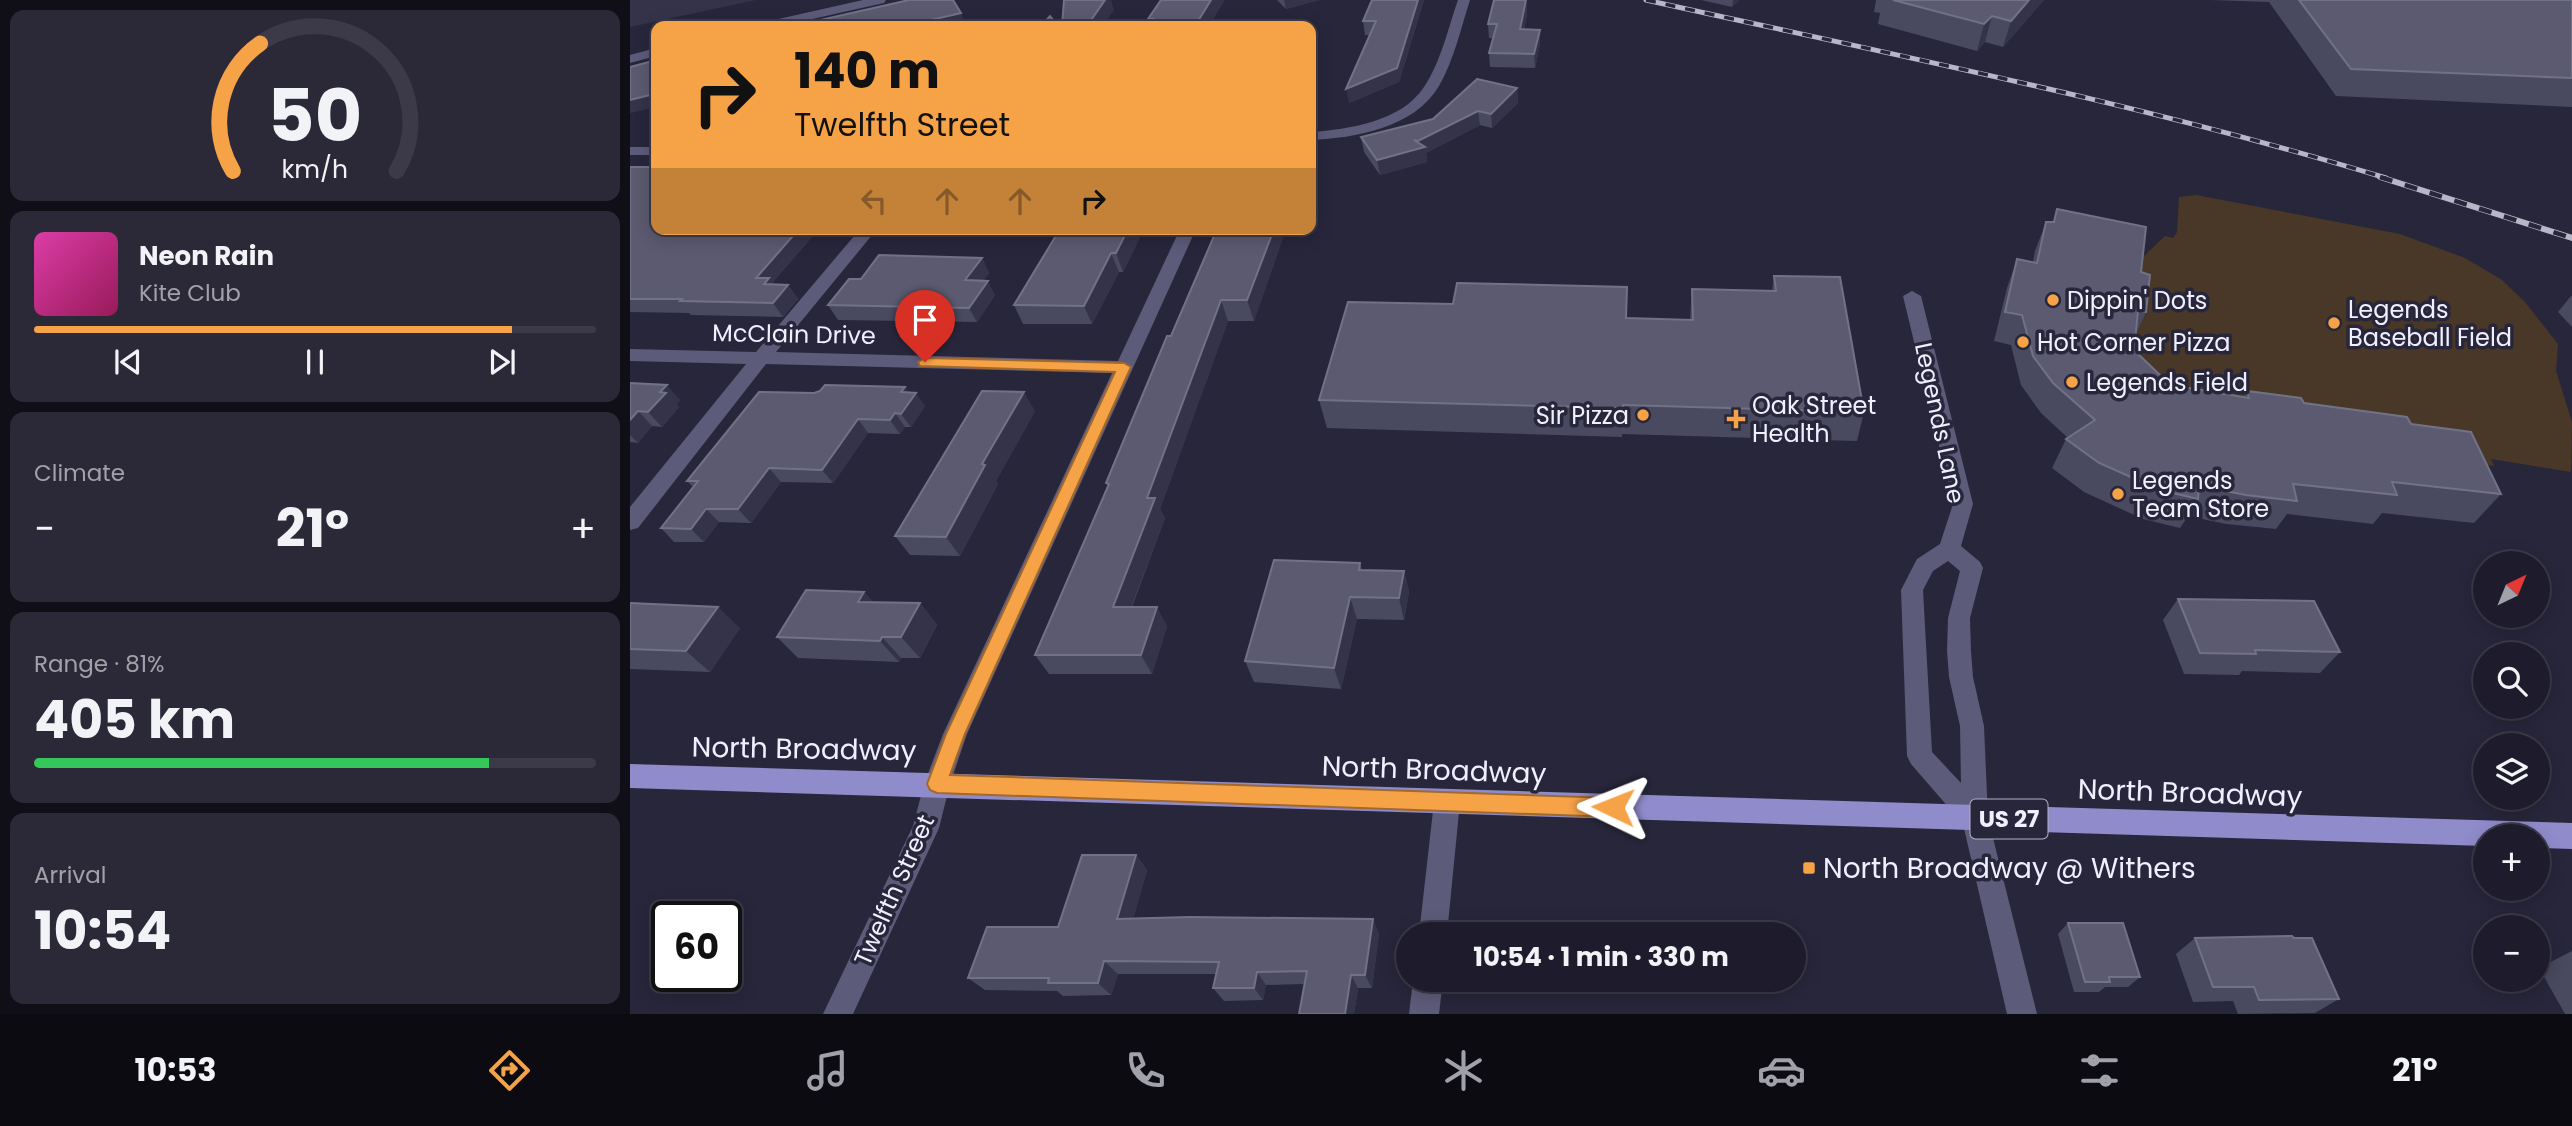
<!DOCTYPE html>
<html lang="en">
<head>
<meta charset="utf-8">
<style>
	:root { --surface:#1e1c2c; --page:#2b2938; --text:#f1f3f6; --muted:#a1a1a9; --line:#3c3a48; --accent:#f6a247 }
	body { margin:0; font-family:Poppins,sans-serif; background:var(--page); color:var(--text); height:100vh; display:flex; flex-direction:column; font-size:26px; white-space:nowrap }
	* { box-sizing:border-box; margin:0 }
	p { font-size:23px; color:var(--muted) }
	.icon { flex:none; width:38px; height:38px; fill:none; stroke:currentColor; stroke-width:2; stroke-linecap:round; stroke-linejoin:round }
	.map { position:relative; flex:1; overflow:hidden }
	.drawer { display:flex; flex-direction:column; gap:10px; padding:10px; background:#100f18; width:630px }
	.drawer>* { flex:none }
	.guide { position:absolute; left:21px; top:21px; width:665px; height:214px; border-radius:14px; box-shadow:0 4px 18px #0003,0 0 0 2px var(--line); background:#f6a247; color:#111; overflow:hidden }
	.needle { width:46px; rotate:43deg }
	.controls { position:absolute; left:1843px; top:551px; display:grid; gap:14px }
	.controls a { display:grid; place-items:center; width:77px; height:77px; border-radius:50%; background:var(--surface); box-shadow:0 4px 18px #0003,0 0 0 2px var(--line); font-size:35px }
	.speed { position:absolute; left:21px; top:901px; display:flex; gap:14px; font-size:35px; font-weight:700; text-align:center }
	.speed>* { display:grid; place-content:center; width:91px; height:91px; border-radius:50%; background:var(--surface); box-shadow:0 4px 18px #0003,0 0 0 2px var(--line); line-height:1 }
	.speed .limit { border:4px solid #111; border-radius:10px; background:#fff; color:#111 }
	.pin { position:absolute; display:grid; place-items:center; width:60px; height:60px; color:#fff; margin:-72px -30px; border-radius:50% 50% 50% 0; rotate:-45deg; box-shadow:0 0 7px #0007 }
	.pin .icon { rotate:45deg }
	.me { position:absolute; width:77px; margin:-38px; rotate:272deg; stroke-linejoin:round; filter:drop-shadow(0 0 5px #0008) }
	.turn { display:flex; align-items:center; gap:24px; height:147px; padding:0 28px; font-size:32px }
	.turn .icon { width:91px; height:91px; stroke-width:2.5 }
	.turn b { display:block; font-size:49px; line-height:60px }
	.lanes { display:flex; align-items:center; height:66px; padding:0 28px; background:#0003; justify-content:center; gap:35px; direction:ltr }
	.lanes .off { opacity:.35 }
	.big { font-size:52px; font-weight:700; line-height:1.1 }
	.drawer .card { flex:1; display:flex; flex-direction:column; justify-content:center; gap:10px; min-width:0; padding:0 24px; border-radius:14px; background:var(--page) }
	.drawer .dial { align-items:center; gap:0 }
	.dial svg { height:182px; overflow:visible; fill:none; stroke:var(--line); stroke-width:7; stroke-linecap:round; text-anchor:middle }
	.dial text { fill:var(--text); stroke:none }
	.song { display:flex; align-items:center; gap:21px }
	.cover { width:84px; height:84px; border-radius:10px; background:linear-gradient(135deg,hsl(320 70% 55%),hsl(330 70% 35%)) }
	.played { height:7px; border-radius:4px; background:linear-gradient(90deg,var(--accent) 85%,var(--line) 85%) }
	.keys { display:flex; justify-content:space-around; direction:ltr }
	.heat { display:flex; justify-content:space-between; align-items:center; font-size:38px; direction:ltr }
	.charge { height:10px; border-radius:5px; background:linear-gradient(90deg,#34c759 81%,var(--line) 0) }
	.trip { position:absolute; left:766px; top:922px; width:410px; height:70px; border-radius:35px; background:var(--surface); box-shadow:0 4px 18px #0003,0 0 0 2px var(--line); font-weight:700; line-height:70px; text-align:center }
	.tabs { display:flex; height:112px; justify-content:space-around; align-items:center; background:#0c0b12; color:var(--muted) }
	.tabs .icon { width:49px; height:49px }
	.tabs .active { color:var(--accent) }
	.tabs b { font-size:32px; color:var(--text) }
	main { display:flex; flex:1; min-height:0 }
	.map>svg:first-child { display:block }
</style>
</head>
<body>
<main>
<section class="drawer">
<div class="card dial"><svg viewBox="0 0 100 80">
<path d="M14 69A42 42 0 1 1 86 69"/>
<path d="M14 69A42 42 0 0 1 26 13" stroke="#f6a247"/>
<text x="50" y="56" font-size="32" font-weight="700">50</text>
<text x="50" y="72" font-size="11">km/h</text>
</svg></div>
<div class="card">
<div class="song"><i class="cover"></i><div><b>Neon Rain</b><p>Kite Club</p></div></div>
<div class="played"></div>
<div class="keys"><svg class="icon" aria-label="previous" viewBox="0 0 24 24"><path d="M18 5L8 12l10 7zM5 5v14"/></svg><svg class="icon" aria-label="pause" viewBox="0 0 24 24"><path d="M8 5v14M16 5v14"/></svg><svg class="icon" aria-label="next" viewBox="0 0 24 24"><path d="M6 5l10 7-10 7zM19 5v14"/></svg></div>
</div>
<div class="card"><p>Climate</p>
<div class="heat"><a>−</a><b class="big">21°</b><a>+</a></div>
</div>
<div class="card"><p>Range · 81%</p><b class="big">405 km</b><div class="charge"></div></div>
<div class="card"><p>Arrival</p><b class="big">10:54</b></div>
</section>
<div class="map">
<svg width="1942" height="1014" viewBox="0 0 1942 1014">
	<rect width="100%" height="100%" fill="#28263b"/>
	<path fill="#493827" d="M1566,195L1770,234L1835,258L1872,280L1895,302L1928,344L1926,371L1942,422L1941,472L1861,459L1864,466L1758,452L1492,378L1512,258L1535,236L1543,238L1547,232L1549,197Z"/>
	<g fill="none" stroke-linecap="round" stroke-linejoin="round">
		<g fill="#5d5b7a" fill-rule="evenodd">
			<path d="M233,0H256L254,3L151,26H129L135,22Z"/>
			<path d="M828,0H840C831,28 824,60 809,86C784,128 725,138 681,140V132C719,129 771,122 794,87C811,62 818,28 828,0Z"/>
			<path d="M26,48V56L0,63V55Z"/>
			<rect x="0" y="147" width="26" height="8"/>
			<path d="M230,229H247L146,352L488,361L550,229H566L337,734L320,784L309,828L223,1014H193L283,826L294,784L313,734L482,373L136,364L8,528L0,530V507L116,364L0,361V349L126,352Z"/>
			<path d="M1282,291L1291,296L1343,504L1331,546L1350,562L1353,568L1340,618L1341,651L1343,677L1354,726L1358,818L1407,1014H1377L1333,824L1281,764L1277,756L1271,590L1287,559L1310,544L1323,504L1273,296ZM1318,561L1330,571L1318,618L1317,651L1319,677L1330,726L1331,783L1302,752L1293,590L1303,571Z"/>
			<path d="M817,790L826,793L830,802L817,934H789L804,802L808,793Z"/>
			<path d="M783,980H813L809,1014H779Z"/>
		</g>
		<path fill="#908bcb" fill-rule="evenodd" d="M0,764L1942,823V849L1908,848V836H1855V846L0,788Z"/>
		<defs>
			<path id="rail-far1" d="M1016,0C1264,55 1513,104 1756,178"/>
			<path id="rail" d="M1750,177L1942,238"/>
		</defs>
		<use href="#rail-far1" stroke="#b8b7c8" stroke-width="5"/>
		<use href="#rail" stroke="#b8b7c8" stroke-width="6"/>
		<use href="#rail-far1" stroke="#28263b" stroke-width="3.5" stroke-dasharray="10" stroke-linecap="butt"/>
		<use href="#rail" stroke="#28263b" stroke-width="4.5" stroke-dasharray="13" stroke-linecap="butt"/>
	</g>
	<g fill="#49495f">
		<path d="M647,0H689L656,9Z"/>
		<path d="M742,0H794L769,82L719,103L740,35H735L733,21Z"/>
		<path d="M896,0L897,14L894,30H910V44L905,68L860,67L859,53L863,38H859L858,24Z"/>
		<path d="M1071,0H1109L1102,7Z"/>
		<path d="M1246,0H1414L1373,47L1355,42L1347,51L1248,24L1250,13L1244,12Z"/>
		<path d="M1580,0H1942V107L1706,96L1639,2Z"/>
		<path d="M887,88L888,103L862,128L850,125L796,153L797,162L750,175L734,152L731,137L803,119Z"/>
		<path d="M0,167L26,229H189L142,283L143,284L158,285L168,299L153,317L61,315L59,313L0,312Z"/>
		<path d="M1427,209L1511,272L1516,312L1506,334L1504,350L1531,376L1554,387L1613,397L1617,391L1781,424L1871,494L1844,523L1752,513L1743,524L1657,514L1646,529L1596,524L1558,516L1550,528L1513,519L1454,492L1422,468L1436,439L1438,438L1411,413L1391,385L1381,345L1364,341L1377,288L1387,259L1403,262L1405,251L1416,222H1423Z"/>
		<path d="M430,229H514L493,272H489L462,324H393L384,305Z"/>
		<path d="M656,229L624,321H598L530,509L535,518L502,607L537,626L522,674H419L405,655L478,486L476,483L541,336Z"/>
		<path d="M352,258L359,273L353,281L365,295L347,322L208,320L198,305L231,279Z"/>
		<path d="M1144,276L1234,412L1227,441L992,434V437L697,428L689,400L996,318L1060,320L1062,289L1142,291Z"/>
		<path d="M1941,296H1942V327L1928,312Z"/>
		<path d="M0,383L50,400L46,404L49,407L32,427L22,426L8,443L0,442Z"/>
		<path d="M275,387L278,392L295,406L281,427H275L270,434L238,433L203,483L151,482L121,523L89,522L74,542H44L31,528L63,487L57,481L184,393Z"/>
		<path d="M405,411L366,481L368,484L330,556L280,555L265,536Z"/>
		<path d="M730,563L732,570L774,571L779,592L774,620L727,619L711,689L624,682L615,661Z"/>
		<path d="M234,592L243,602L290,603L307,625L290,658H271L269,662L168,658L147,637Z"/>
		<path d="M1548,599L1710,652L1690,673L1612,671L1609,675L1554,674L1533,620Z"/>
		<path d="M0,603L110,628L80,672L0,669Z"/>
		<path d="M506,855L517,870L503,919L749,933L742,988H728L724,1014H669L674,984L636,985L633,1000L594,1001L583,988L586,974H488L481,995L433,996L427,991L355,990L338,978L428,927Z"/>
		<path d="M1438,923L1510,977L1498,987H1475L1469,992H1444L1428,934Z"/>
		<path d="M1565,938H1664L1709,999L1685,1013L1608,1014L1603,1001L1563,1002L1546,954Z"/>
		<path d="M1942,951V1014H1935L1909,968Z"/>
	</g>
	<g fill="#353349">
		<path d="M0,0H126L0,27Z"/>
		<path d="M471,0H481L484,10L473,26H457Z"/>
		<path d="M581,0H595L579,26H565Z"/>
		<path d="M654,0H689L656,9Z"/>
		<path d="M788,0H794L769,82L719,103L716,89Z"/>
		<path d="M896,0L897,14L891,44L890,29Z"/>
		<path d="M1103,0H1109L1102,7Z"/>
		<path d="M1399,0H1414L1373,47L1381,21Z"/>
		<path d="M331,13L335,23L321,26H275Z"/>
		<path d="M1362,16L1355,42L1347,51L1354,24Z"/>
		<path d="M910,30V44L905,68L904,54Z"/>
		<path d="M887,88L888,103L862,128L861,114Z"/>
		<path d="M20,95L26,99V107L0,113V100Z"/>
		<path d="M848,111L850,125L796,153L797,162L750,175L747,160L789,149L788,141Z"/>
		<path d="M169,229H189L142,283L148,291L143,297L126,278Z"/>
		<path d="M498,229H514L493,272L486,253Z"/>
		<path d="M644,229H656L624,321L617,300Z"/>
		<path d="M481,253L489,272L462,324L454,306Z"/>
		<path d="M352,258L359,273L343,295L335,280Z"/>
		<path d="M358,281L365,295L347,322L339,308Z"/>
		<path d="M158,285L168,299L153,317L143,303Z"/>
		<path d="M591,300L598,321L530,509L535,518L494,626L483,607L517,498Z"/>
		<path d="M37,385L50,400L46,404L49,407L32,427L18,412L30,392Z"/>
		<path d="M275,387L282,398L286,393L295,406L281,427L271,414V392Z"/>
		<path d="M394,392L405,411L366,481L368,484L330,556L316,537L352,464Z"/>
		<path d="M8,411L22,426L8,443L0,435V420Z"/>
		<path d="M265,413L275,427L270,434L260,420Z"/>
		<path d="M228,419L238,433L203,483L192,470Z"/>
		<path d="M139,468L151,482L121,523L108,509Z"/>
		<path d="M76,509L89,522L74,542L61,529Z"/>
		<path d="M774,571L779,592L774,620L769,598Z"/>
		<path d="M234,592L253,613L228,602Z"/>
		<path d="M720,597L727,619L711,689L704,668Z"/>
		<path d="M290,603L307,625L290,658L271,637Z"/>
		<path d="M88,607L110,628L80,672L56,651Z"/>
		<path d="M527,607L537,626L522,674L511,655Z"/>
		<path d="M252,637L271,658L269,662L250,641Z"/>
		<path d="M506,855L517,870L499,933L487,919Z"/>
		<path d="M743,919L749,933L742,988L735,975Z"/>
		<path d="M474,961L488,974L481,995L468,983Z"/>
		<path d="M627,972L636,985L633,1000L624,988Z"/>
		<path d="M721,975L728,988L724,1014H715Z"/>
	</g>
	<g fill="#5b5a70" stroke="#727286" stroke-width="2">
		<path d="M279,0H323L331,13L275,26H164Z"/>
		<path d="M434,0H475L457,26H432Z"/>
		<path d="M531,0H581L565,26H518L523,19H518Z"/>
		<path d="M742,0H788L767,68L716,89L746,21H733Z"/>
		<path d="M864,0H896L890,29L910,30L904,54L859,53L867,24H858Z"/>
		<path d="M1263,0H1399L1381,21L1362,16L1354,24Z"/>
		<path d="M1669,0H1942V78L1721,69Z"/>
		<path d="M420,16L428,26H411Z"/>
		<path d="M26,60V99L21,100L20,95L0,100V67Z"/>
		<path d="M847,79L887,88L861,114L848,111L788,141L784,140L795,147L747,160L731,137L803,119Z"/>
		<path d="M0,167H26V229H169L126,278H139L134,284L158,285L143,303L50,301L52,299H0Z"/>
		<path d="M1427,209L1516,227L1511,272L1520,275L1516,312L1508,311L1504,350L1531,376L1554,387L1619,398L1617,391L1671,398L1674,403L1777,417L1781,424L1841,432L1871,494L1762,482L1767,495L1663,484L1667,501L1616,495L1569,486L1568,499L1530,490L1469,463L1436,439L1465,420L1423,383L1403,356L1392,315L1375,312L1387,259L1407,263L1416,222H1424Z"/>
		<path d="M430,229H498L486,253H481L454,306L384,305Z"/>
		<path d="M587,229H644L617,300H591L517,498H525L483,607H527L511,655H405L479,484L476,483L537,336H541Z"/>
		<path d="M249,255L352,258L335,280L358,281L339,308L198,305L219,279H231Z"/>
		<path d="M1144,276L1210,277L1234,412L993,405V408L689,400L718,302L823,304L827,283L997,287L996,318L1063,320L1062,289L1146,291Z"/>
		<path d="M0,383L37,385L30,392L36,393L18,412L8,411L0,420Z"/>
		<path d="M195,385L275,387L271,392L286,393L271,414L265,413L260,420L228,419L192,470L139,468L108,509H76L61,529L31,528L68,481H57L129,392L184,393L190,391Z"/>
		<path d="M352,391L394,392L352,464L355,465L316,537L265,536Z"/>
		<path d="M644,560L730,563L729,570L774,571L769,598L720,597L704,668L615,661Z"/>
		<path d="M176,590L234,592L228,602L290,603L271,637H252L250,641L147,637Z"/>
		<path d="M1548,599L1684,601L1710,652L1625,650L1626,654L1570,653Z"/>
		<path d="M0,603L88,607L56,651L0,649Z"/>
		<path d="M452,855H506L487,919L560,917L743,919L735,975H721L715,1014H669L677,971L627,972L624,988H583L589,962L474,961L468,983H418L419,978H338L357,927H428Z"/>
		<path d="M1438,923H1493L1510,977H1479L1480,982H1455Z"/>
		<path d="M1662,936L1664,938H1682L1709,999L1629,1000L1624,987H1583L1565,938Z"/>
	</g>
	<path fill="#f6a247" stroke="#a0692e" stroke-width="2" d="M295,358L494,363L501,367L335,734L320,775L983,798L990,801L993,807L990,814L983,817L307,793L300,790L297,784L316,734L485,372L290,366L288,362Z"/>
	<g fill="#f6a247" stroke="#28263b" stroke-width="2.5">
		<circle cx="1423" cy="300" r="7"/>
		<circle cx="1704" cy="323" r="7"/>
		<circle cx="1393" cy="342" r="7"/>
		<circle cx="1442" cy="382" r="7"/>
		<circle cx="1013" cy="415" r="7"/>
		<path d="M1102.5 408.5h7v7h7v7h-7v7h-7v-7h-7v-7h7z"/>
		<circle cx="1488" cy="494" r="7"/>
		<rect x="1172" y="861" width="14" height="14" rx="3.5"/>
	</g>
	<g text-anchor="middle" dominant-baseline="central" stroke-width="7" stroke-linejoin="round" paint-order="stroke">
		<rect fill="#28263b" stroke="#b3b3c4" stroke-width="2" x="1340.5" y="799.5" width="77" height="39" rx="5"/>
		<g font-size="23" font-weight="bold" fill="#efeffe">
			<text x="1379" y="819">US 27</text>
		</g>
		<g font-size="24" fill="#efeffe" stroke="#28263b" text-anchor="start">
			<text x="1437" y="300">Dippin' Dots</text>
			<text x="1718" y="309">Legends<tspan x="1718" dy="28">Baseball Field</tspan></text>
			<text x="1407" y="342">Hot Corner Pizza</text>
			<text x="1456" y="382">Legends Field</text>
			<text x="1122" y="405">Oak Street<tspan x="1122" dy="28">Health</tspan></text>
			<text x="999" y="415" text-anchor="end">Sir Pizza</text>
			<text x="1502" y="480">Legends<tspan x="1502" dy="28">Team Store</tspan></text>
		</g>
		<g font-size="24" fill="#efeffe" stroke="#28263b">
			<text transform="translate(164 334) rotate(1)">McClain Drive</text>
			<text transform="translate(1310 423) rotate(78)">Legends Lane</text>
			<text transform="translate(264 890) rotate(-66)">Twelfth Street</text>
		</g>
		<g font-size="28" fill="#efeffe" stroke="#28263b">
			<text transform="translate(174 749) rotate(1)">North Broadway</text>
			<text transform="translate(804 770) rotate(2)">North Broadway</text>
			<text transform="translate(1560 793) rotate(2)">North Broadway</text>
		</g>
		<g font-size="28" fill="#efeffe" stroke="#28263b" text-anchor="start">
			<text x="1193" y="868">North Broadway @ Withers</text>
		</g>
	</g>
</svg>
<div class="controls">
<a><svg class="needle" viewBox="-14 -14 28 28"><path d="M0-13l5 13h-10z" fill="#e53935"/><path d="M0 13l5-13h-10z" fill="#a1a1a9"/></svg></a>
<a><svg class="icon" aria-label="search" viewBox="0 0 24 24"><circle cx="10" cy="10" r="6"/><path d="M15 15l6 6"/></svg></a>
<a><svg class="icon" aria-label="layers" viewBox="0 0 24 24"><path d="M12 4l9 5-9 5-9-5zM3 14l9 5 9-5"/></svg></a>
<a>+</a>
<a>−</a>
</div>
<div class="speed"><div class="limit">60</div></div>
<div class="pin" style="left:295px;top:362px;background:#d93025"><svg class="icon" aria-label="arrive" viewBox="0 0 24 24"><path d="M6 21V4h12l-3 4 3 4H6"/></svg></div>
<svg class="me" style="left:983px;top:807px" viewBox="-20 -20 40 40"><path d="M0-17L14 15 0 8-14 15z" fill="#f6a247" stroke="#fff" stroke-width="4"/></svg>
<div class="trip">10:54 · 1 min · 330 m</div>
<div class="guide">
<div class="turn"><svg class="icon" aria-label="right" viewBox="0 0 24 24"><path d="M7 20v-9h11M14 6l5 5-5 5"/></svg><div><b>140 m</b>Twelfth Street</div></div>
<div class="lanes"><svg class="icon off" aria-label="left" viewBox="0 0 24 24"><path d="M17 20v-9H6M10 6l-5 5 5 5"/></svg><svg class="icon off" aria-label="ahead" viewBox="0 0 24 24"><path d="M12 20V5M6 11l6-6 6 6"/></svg><svg class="icon off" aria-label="ahead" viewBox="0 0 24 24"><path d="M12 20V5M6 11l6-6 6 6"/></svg><svg class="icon" aria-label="right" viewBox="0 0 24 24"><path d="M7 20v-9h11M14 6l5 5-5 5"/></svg></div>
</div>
</div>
</main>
<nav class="tabs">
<b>10:53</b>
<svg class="icon active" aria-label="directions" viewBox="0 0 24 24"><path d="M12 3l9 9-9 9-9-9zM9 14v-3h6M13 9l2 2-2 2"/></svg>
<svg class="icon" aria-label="music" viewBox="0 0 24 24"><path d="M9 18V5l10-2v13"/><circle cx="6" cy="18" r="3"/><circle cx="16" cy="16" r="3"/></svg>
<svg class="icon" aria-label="phone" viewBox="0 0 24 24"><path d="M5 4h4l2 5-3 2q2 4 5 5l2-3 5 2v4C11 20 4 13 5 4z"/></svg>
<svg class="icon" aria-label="climate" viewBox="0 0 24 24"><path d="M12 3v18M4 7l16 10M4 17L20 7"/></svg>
<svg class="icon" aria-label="car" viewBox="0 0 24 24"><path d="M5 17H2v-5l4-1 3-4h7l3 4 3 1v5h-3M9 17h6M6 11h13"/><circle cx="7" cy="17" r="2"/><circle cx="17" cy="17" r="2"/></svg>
<svg class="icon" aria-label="filters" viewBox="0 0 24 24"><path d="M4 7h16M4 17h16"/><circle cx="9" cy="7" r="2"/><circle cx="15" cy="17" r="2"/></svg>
<b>21°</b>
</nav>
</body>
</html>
